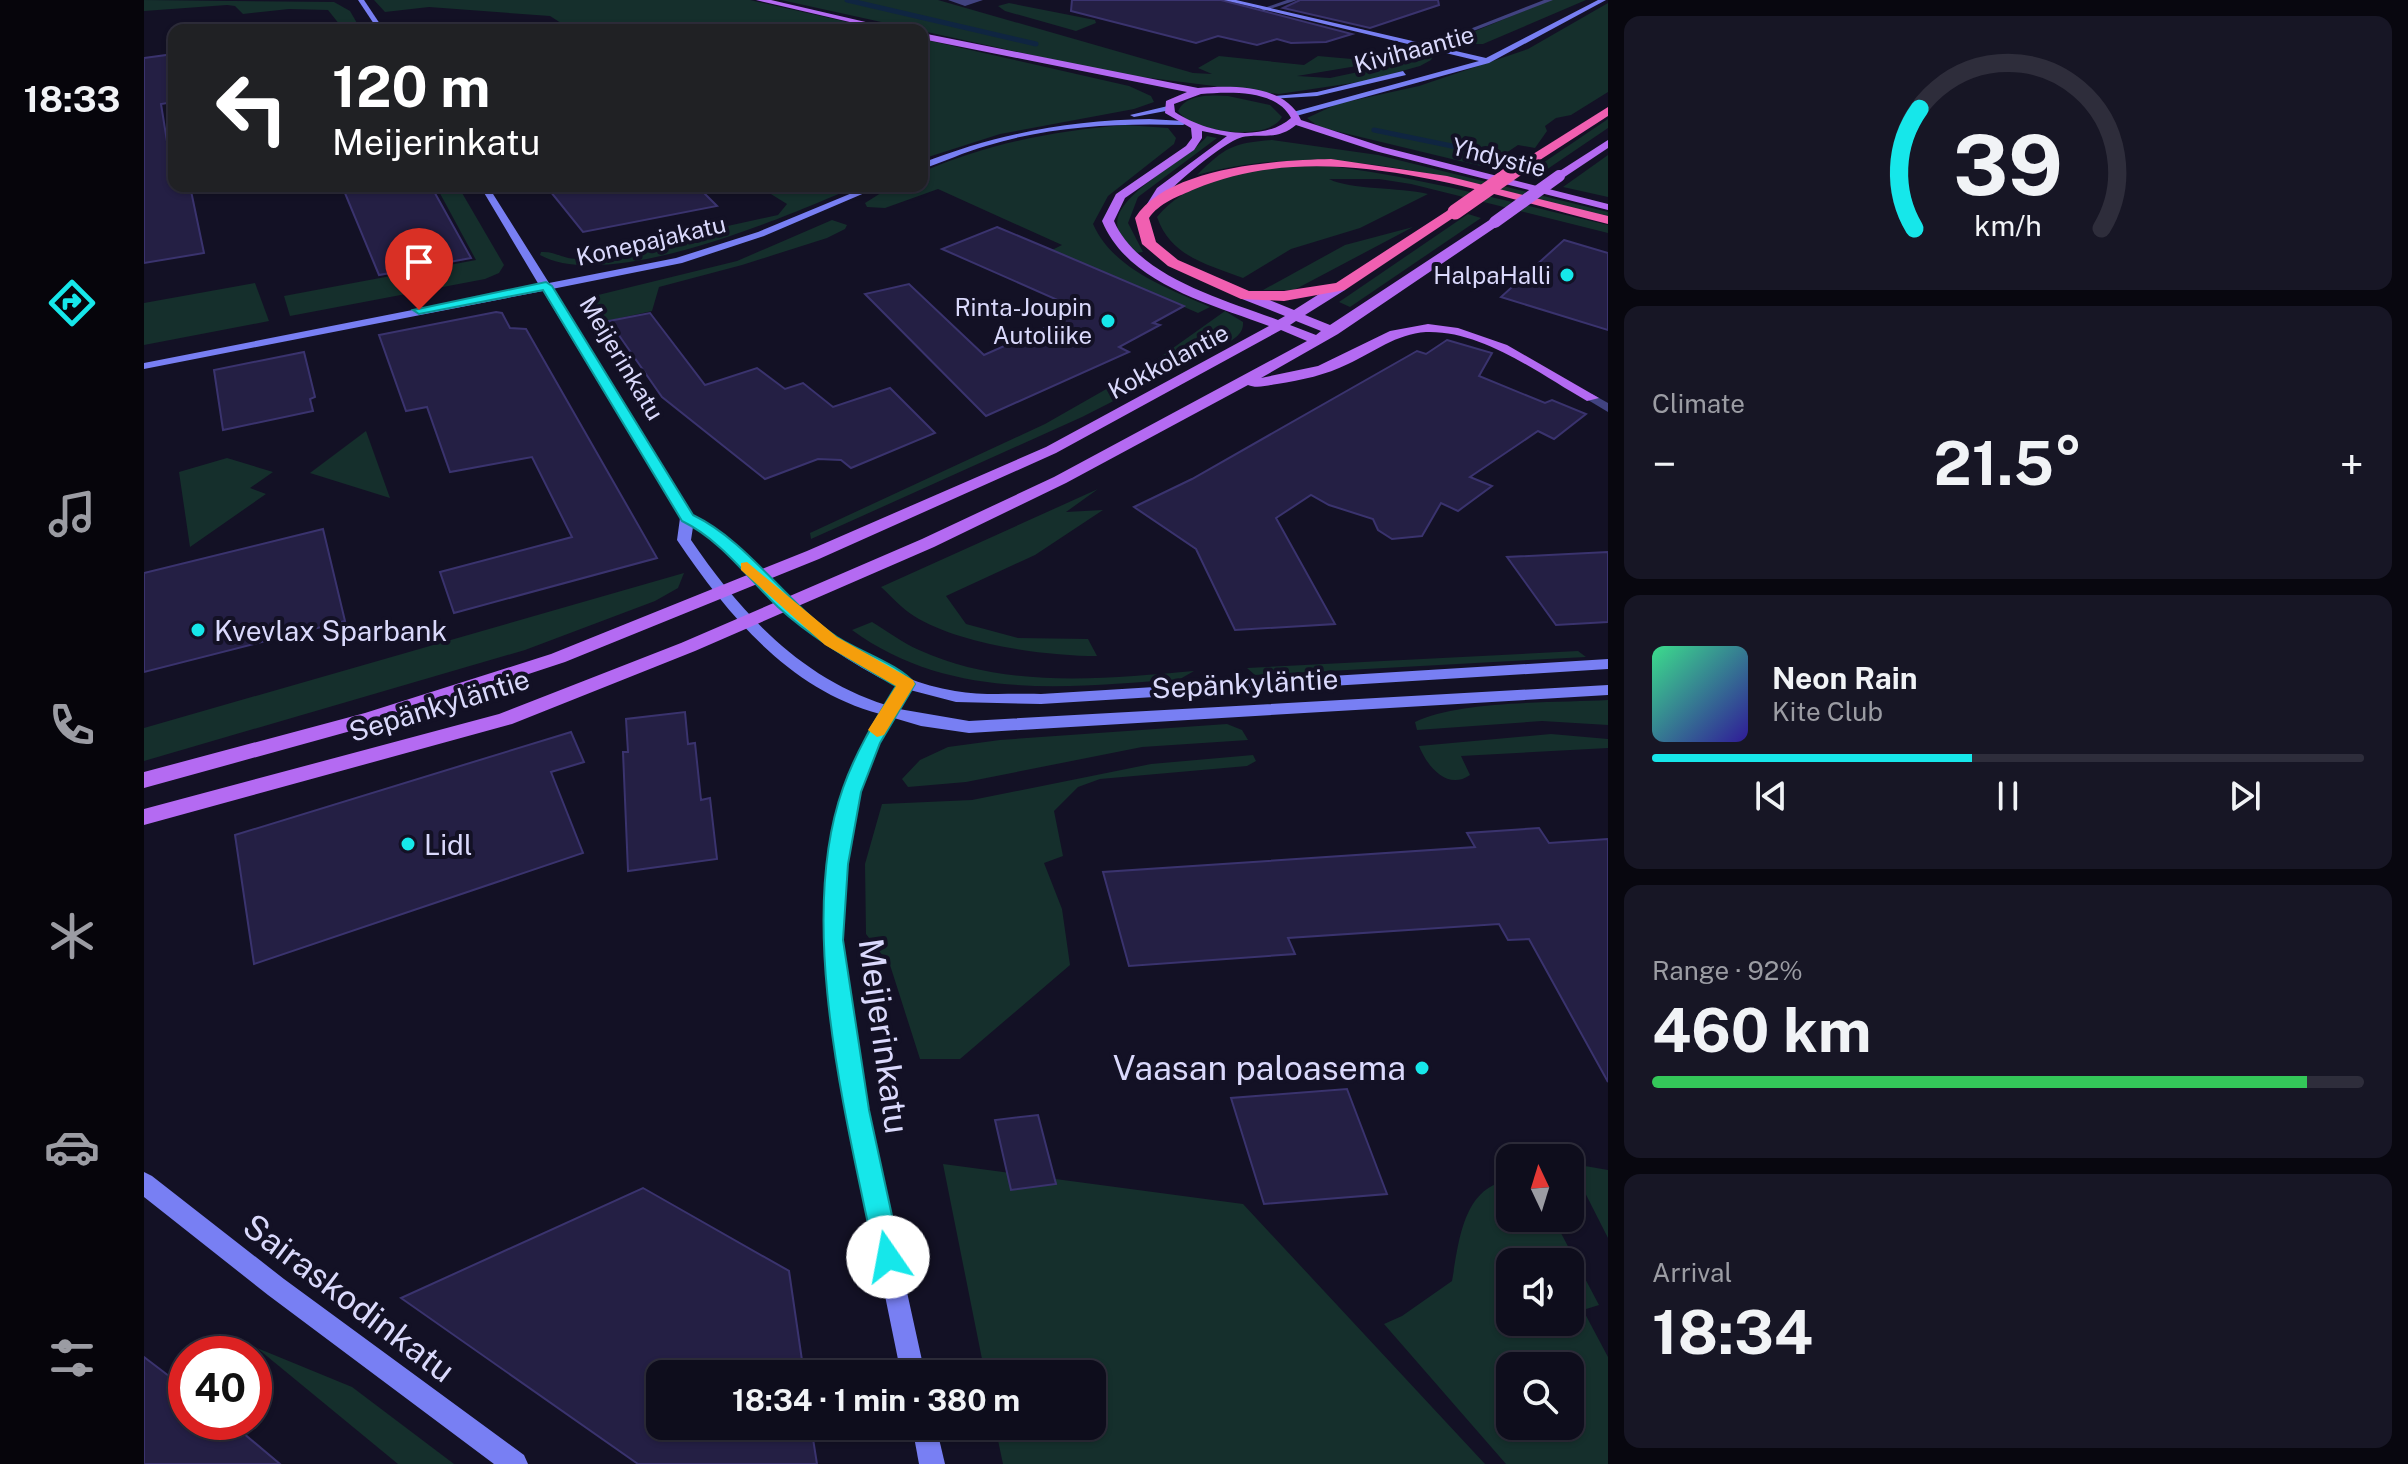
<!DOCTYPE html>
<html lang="en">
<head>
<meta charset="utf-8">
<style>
	:root { --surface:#0e0d1c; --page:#171625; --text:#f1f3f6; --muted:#9b9ca3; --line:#2e2d3b; --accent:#16e7ea }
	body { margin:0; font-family:"Public Sans",sans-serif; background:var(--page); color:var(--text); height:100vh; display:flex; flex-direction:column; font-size:30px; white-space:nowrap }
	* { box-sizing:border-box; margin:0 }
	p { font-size:26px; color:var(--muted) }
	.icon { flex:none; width:44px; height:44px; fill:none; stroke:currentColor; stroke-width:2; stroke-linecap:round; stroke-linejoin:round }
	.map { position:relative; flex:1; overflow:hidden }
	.drawer { display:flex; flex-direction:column; gap:16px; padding:16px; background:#08070f; width:800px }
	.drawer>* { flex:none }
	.guide { position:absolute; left:24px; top:24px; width:760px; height:168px; border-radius:16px; box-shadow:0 2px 6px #0004,0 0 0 2px var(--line); background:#202124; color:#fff; overflow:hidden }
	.needle { width:52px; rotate:356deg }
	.controls { position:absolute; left:1352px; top:1144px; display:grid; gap:16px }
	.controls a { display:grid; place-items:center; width:88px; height:88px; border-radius:16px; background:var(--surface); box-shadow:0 2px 6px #0004,0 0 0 2px var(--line); font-size:40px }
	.speed { position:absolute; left:24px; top:1336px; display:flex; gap:16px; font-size:40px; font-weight:700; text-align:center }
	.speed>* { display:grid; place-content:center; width:104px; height:104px; border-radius:50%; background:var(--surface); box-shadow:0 2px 6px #0004,0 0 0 2px var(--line); line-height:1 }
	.speed .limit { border:12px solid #d22; background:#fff; color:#111 }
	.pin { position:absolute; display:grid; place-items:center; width:68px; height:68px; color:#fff; margin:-82px -34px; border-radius:50% 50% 50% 0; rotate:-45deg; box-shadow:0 0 8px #0007 }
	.pin .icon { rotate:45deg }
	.me { position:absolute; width:88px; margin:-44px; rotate:348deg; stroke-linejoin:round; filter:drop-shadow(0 0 6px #0008) }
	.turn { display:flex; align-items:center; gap:28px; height:168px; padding:0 32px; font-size:36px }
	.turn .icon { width:104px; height:104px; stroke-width:2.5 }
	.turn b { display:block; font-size:56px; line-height:68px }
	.big { font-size:60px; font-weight:700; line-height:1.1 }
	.drawer .tile { flex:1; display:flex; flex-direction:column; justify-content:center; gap:12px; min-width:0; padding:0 28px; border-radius:16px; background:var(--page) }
	.drawer .dial { align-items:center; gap:0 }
	.dial svg { height:208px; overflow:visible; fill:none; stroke:var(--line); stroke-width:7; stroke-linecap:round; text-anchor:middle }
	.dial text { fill:var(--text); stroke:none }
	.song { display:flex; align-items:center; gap:24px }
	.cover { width:96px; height:96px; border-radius:12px; background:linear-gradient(135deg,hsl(150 70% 55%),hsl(250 70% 35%)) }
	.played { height:8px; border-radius:4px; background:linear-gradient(90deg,var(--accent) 45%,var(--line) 45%) }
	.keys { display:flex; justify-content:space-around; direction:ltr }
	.heat { display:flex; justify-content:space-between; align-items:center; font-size:44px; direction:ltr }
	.charge { height:12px; border-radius:6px; background:linear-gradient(90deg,#34c759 92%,var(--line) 0) }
	.trip { position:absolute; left:502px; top:1360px; width:460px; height:80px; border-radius:16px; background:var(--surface); box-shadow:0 2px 6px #0004,0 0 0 2px var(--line); font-weight:700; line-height:80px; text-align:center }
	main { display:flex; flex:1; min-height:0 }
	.tabs { display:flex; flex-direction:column; width:144px; justify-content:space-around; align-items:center; background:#06050b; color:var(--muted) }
	.tabs .icon { width:56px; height:56px }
	.tabs .current { color:var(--accent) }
	.tabs b { font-size:36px; color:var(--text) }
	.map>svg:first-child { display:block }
</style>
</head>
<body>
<main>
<nav class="tabs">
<b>18:33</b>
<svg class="icon current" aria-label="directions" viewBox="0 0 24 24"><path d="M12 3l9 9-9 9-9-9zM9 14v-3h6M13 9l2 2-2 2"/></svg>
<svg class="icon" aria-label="music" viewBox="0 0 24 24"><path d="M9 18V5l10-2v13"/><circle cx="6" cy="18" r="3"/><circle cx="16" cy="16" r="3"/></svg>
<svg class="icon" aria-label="phone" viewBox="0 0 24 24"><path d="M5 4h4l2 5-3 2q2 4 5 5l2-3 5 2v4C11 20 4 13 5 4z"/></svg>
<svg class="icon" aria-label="climate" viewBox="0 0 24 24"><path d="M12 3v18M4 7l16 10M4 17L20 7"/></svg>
<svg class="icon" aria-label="car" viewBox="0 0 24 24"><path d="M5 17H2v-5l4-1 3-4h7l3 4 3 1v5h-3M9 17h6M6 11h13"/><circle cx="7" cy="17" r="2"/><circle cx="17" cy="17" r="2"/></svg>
<svg class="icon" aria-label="filters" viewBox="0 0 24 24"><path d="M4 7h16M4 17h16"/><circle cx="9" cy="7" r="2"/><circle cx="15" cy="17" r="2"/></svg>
</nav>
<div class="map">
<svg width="1464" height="1464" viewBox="0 0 1464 1464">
	<rect width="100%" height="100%" fill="#131125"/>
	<g fill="#152f2c" fill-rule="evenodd">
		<path d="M0,0L190,2L206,11L217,30H200L184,10L145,9L99,14L91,6L83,5L0,11Z"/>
		<path d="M230,0H606L739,30H428L406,16L285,7L241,12Z"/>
		<path d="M637,0H794L1049,73L1068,74L1054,68L1075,56L1160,65L1174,56L1219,60V65L1153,76L1186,78L1275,59L1284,51L1290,53L1287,60L1276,66L1222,81L1135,94L974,74Z"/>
		<path d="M1406,0H1442L1339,44H1300Z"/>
		<path d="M865,3L951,20L952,23L932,31L861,11L854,6Z"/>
		<path d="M1464,3V92L1427,115L1412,118L1401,126L1403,131L1391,148L1374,145L1341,167L1175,127L1163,118L1193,104L1275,86L1384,49Z"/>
		<path d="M778,39L985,86L1007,96L1010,102L990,109L856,134L778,159Z"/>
		<path d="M1084,96L1126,105L1138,117C1125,142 1048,133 1034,111C1042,94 1067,95 1084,96Z"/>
		<path d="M1464,119V128L1399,172L1390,169Z"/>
		<path d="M981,125L1024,128L1032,138L1030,144L964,196L949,224C969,269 1023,288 1066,307L1054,313L908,250L918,245L794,189L741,208L723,207L721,203L748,186H778V172C844,143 910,131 981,125Z"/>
		<path d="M1063,136L1073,138L994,197L984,223L999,252L992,253C987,247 980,240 976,233C957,199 1045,161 1063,136Z"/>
		<path d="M1128,140L1234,155L1464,212V217C1327,184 1193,136 1053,175C1081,147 1089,143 1128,140Z"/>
		<path d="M1464,155V197L1419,187Z"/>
		<path d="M1177,165C1274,176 1369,203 1464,225V233L1267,184L1235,179H1185C1206,190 1255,187 1284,194L1216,228L1147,249L1099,278C1063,264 1027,257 1013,217C1051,171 1122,167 1177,165Z"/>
		<path d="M292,186H314L360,265L355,273L341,279L146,316L140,296L332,260Z"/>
		<path d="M614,186H713C644,216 465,293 396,255L397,252C411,251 419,259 433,259L634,215L643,204Z"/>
		<path d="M1324,214L1337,218L1206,307L1195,302Z"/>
		<path d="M688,220L703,225L701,229L683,238L598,265L515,287L508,311L458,322L446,304L450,296L593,261Z"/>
		<path d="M1269,227L1150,290H1119L1201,245Z"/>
		<path d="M111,283L125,321L0,345V303Z"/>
		<path d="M1081,311L1099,322C1100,335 1088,340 1078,346L938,417L667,539L666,533L901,424L1008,363Z"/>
		<path d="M222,431L246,498L166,473Z"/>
		<path d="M83,458L129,472L106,488L122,494L46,547L35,472Z"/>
		<path d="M954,489L922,512L959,510L891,555L802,596L822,624L874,638L944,639L953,656C901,656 814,644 770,616C758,609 747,596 737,587Z"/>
		<path d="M540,573L534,588L511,601L381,650L0,761V728Z"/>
		<path d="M728,622C743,631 759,643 775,650C860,689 960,679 1050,671L1036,679C922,688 805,701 708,630Z"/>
		<path d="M1434,651L1442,657L1111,675L1103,668Z"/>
		<path d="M1464,700V725L1398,721L1273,730L1271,722C1315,700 1412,703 1464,700Z"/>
		<path d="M1083,724L1098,730L1104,740L998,747L822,782L764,787L758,779L776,760L804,747L856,740Z"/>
		<path d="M1407,734L1464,739V748L1317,756L1326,775C1303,791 1283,766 1275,746Z"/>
		<path d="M1109,755L1112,761L1103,766L956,779L934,787L910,811L919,856L900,863L918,909L926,965L816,1059H776L746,965L722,934L721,864L738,804L828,800L1007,764Z"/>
		<path d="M799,1164L1099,1204L1341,1464H859L851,1426H948V1374H841Z"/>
		<path d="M1441,1166L1464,1170V1238L1430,1171Z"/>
		<path d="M1366,1180V1218H1409L1455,1305L1439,1310L1464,1357V1464H1362L1240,1324L1258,1316L1308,1281C1315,1243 1318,1187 1366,1180ZM1366,1262H1426V1322H1366ZM1366,1366H1426V1426H1366Z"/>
		<path d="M113,1348L208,1387L310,1464H254Z"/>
	</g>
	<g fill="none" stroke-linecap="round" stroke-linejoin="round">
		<g stroke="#0f2541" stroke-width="5">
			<path d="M703,0L892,44"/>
			<path d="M1230,130L1342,153"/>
		</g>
	</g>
	<g fill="#241f44" stroke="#3a336e" stroke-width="2">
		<path d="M928,0H1077L1208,34L1182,42L1147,43L1133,39L1113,45L1074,36L1052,43L927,11Z"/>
		<path d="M1156,0H1294L1295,5L1226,28L1139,8Z"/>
		<path d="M30,54V102L17,104L26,160L30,159V186H46L60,253L0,263V58Z"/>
		<path d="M198,186H287L327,258L235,275Z"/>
		<path d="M402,186H553L573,206L439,232Z"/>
		<path d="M853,227L908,250L1040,306L1009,323L1016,325L975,347L985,352L842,416L721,294L765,284L840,355L921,319L908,314L925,305L798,249Z"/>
		<path d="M1420,240L1464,253V330L1357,297Z"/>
		<path d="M352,312L358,313L366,328L382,329L513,558L310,613L296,572L428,537L388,457L306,472L283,407L262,411L235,335Z"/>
		<path d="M506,313L561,385L613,368L641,389L659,383L689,407L746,388L791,433L707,468L697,460L674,459L621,479L518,397L465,321Z"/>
		<path d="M1303,340L1348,353L1335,376L1401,403L1408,400L1442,414L1410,439L1394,431L1326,477L1348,486L1314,511L1297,503L1278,536L1248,539L1234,530L1229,519L1185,505L1167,495L1132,518L1191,624L1091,630L1052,549L990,507L1048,479L1273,351L1282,354Z"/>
		<path d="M160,352L171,397L166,399L169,411L79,430L70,370Z"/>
		<path d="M179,529L201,621L0,672V573Z"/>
		<path d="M1464,552V622L1412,625L1363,557Z"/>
		<path d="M541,712L544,744L551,743L557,800L566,798L573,859L484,871L479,752H484L482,719Z"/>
		<path d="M427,732L440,762L407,772L439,853L110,964L91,835Z"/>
		<path d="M1395,828L1405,843L1464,839V1082L1385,939L1364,940L1355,924L1144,938L1151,954L985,966L959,872L1331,847L1323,833Z"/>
		<path d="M1203,1089L1243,1194L1120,1204L1087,1098Z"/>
		<path d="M894,1115L912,1184L867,1190L851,1120Z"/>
		<path d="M499,1188L645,1271L660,1374H516V1426H667L673,1464H494L257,1298Z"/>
		<path d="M0,1357L42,1389V1422H86L136,1464H0Z"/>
	</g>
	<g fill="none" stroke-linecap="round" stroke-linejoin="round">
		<g fill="#414380" fill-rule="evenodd">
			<path d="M804,0H839L821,6Z"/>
			<path d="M1143,0H1153L1120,11L1117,9Z"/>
			<path d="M1400,0H1409L1314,37L1308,36Z"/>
			<path d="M1448,394L1464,403V412L1444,400L1442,398Z"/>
		</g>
		<g fill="#787ff3" fill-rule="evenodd">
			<path d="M214,0H220L240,30H234Z"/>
			<path d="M1080,0H1092L1342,58L1454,0H1462L1345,63L1152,116L1149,112L1335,61Z"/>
			<path d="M1259,71L1262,75L1173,96L1126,99L1122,97L1173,92Z"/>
			<path d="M1024,106L1027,110L990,117L986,115Z"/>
			<path d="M1005,119L1039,121L1043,123L1039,125C973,123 906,126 842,146C820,152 800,162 778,169V163C852,134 926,120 1005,119Z"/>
			<path d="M336,186H344L405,283L532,258L614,232L725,186H737L620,236L538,263L408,289L548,515C583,535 608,564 637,591C685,637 743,680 811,691C839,696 869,693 897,694L1464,659V669L897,704L812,702L766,690L755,709L825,721L1464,685V695L825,733L777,726L750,718L735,743L715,792L703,864L697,940L723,1110L781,1374H757L703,1110L679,940L685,864L699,792L719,743L736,714C644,689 584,615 533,540L536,518L399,291L0,369V363L395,285ZM549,527C579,546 601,573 626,597C665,634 705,664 753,686L742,705C655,677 597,613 547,540Z"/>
			<path d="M0,1172L8,1176L140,1279L380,1455L384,1464H350L124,1295L0,1197Z"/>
			<path d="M768,1426H792L801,1464H775Z"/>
		</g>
		<g fill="#b46af2" fill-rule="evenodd">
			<path d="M612,0H627L756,30H740Z"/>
			<path d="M778,33L1054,88C1086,85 1142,84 1157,120L1239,147L1464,204V210L1231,151L1152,125C1131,143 1111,131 1093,139C1073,148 1024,188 1013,206H1005L1003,204L1013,188L1083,136L1058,131V138L1050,150L981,198L970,221C994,277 1081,300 1134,320L1141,316L1098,299V293H1108L1150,310L1191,284H1201V290L1161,315L1186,325L1347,219H1355V225L1194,334L1117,378L1174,366L1246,331L1284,324L1314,328L1363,345L1455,398L1443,401C1395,374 1339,330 1282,332C1252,334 1230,352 1204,364C1182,375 1158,380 1133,384C1124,385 1113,389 1104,385L922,483L790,547L551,651L368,724L0,825V809L355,714L537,643L778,539L910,477L1163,341L1137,330L912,453L675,559L421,662L232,724L0,788V772L221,713L407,654L663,551L902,447L1125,326C1067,304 984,284 958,221L972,194L1042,146L1048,138L1047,128L1021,113L1022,101L1043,92L778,39ZM1057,94C1085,92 1132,89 1147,118C1118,144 1060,132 1031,112L1030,104ZM1152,321L1177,331L1172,335L1146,325Z"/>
			<path d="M1464,140V148L1419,178H1411V174Z"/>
		</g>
		<g fill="#f15fb1" fill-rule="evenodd">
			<path d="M1464,107V116L1379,171L1367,168Z"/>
			<path d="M1187,159L1303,176L1464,216V224C1334,192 1182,134 1051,189C1035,196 1015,203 1005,218L1012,242L1034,260L1105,291H1140L1192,283L1306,209L1318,212L1201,290L1140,301L1097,299L1024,266L998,244L991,218C1023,167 1133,160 1187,159Z"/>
		</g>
		<path stroke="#b46af2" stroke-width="12" d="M1351,222L1415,176"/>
		<path stroke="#f15fb1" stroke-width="15" d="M1311,212L1374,168"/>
	</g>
	<path fill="#16e7ea" stroke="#0e9698" stroke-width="2" d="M402,282L408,286L549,515C605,542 641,602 693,637C714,651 757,665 771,684L736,743L717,792L704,864L699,940L725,1110L757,1257L753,1266L744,1270L735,1266L731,1257C703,1120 651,923 699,788C712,751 732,719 752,686C711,662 670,640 634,607C603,577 577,540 538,521L399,290L275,314L269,310Z"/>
	<path fill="#f59e0b" d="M603,562L693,637L769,680L771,684L740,735L733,737L724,730L752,686L681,645L597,570V563Z"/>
	<g fill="#16e7ea" stroke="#131125" stroke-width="3">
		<circle cx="1423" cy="275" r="8"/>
		<circle cx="964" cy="321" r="8"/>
		<circle cx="54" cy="630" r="8"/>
		<circle cx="264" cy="844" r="8"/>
		<circle cx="1278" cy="1068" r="8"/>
	</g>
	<g text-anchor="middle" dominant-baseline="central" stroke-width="8" stroke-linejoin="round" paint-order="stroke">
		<g font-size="24" fill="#dad9fc" stroke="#131125">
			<text transform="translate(1270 49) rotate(-15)">Kivihaantie</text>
			<text transform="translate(1355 157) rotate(14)">Yhdystie</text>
			<text transform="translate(507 240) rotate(-13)">Konepajakatu</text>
			<text transform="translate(478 358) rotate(59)">Meijerinkatu</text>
			<text transform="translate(1024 361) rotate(-28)">Kokkolantie</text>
		</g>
		<g font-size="24" fill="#dad9fc" stroke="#131125" text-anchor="end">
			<text x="1407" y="275">HalpaHalli</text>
			<text x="948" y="307">Rinta-Joupin<tspan x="948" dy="28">Autoliike</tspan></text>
		</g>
		<g font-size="28" fill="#dad9fc" stroke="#131125" text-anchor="start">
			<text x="70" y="630">Kvevlax Sparbank</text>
			<text x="280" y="844">Lidl</text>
		</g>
		<g font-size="28" fill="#dad9fc" stroke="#131125">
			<text transform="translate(1101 683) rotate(-3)">Sepänkyläntie</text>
			<text transform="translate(295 705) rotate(-17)">Sepänkyläntie</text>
		</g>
		<g font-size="34" fill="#dad9fc" stroke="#131125">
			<text transform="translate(740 1036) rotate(82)">Meijerinkatu</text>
			<text transform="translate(205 1298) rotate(37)">Sairaskodinkatu</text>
		</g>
		<g font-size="34" fill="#dad9fc" stroke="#131125" text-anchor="end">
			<text x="1262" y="1068">Vaasan paloasema</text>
		</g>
	</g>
</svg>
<div class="controls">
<a><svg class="needle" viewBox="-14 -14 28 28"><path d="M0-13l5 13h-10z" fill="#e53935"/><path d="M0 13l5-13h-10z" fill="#9b9ca3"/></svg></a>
<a><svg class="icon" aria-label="sound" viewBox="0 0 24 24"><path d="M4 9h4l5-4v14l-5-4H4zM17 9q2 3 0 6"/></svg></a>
<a><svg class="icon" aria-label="search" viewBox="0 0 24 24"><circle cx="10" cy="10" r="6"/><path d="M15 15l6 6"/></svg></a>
</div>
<div class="speed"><div class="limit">40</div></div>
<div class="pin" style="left:275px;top:310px;background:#d93025"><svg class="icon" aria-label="arrive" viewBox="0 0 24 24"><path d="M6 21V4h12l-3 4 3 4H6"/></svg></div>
<svg class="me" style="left:744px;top:1257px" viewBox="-20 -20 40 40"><circle r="19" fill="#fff"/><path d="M0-13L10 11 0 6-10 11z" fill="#16e7ea"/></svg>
<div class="trip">18:34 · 1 min · 380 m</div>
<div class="guide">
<div class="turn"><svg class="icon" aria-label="left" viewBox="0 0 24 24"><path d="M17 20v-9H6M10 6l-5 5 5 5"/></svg><div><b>120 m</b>Meijerinkatu</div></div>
</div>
</div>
<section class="drawer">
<div class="tile dial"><svg viewBox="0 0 100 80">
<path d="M14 69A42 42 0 1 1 86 69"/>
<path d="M14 69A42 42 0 0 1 16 23" stroke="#16e7ea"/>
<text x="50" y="56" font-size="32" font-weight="700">39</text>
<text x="50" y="72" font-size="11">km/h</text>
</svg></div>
<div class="tile"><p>Climate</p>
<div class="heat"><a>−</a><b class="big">21.5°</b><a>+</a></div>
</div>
<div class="tile">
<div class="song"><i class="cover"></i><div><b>Neon Rain</b><p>Kite Club</p></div></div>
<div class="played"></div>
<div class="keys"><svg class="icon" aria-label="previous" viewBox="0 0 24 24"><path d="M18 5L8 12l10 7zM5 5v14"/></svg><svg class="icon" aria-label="pause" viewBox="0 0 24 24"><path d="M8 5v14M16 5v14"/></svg><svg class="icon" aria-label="next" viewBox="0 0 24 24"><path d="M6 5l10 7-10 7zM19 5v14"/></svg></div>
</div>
<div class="tile"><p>Range · 92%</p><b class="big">460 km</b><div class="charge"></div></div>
<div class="tile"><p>Arrival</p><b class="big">18:34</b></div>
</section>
</main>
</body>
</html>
